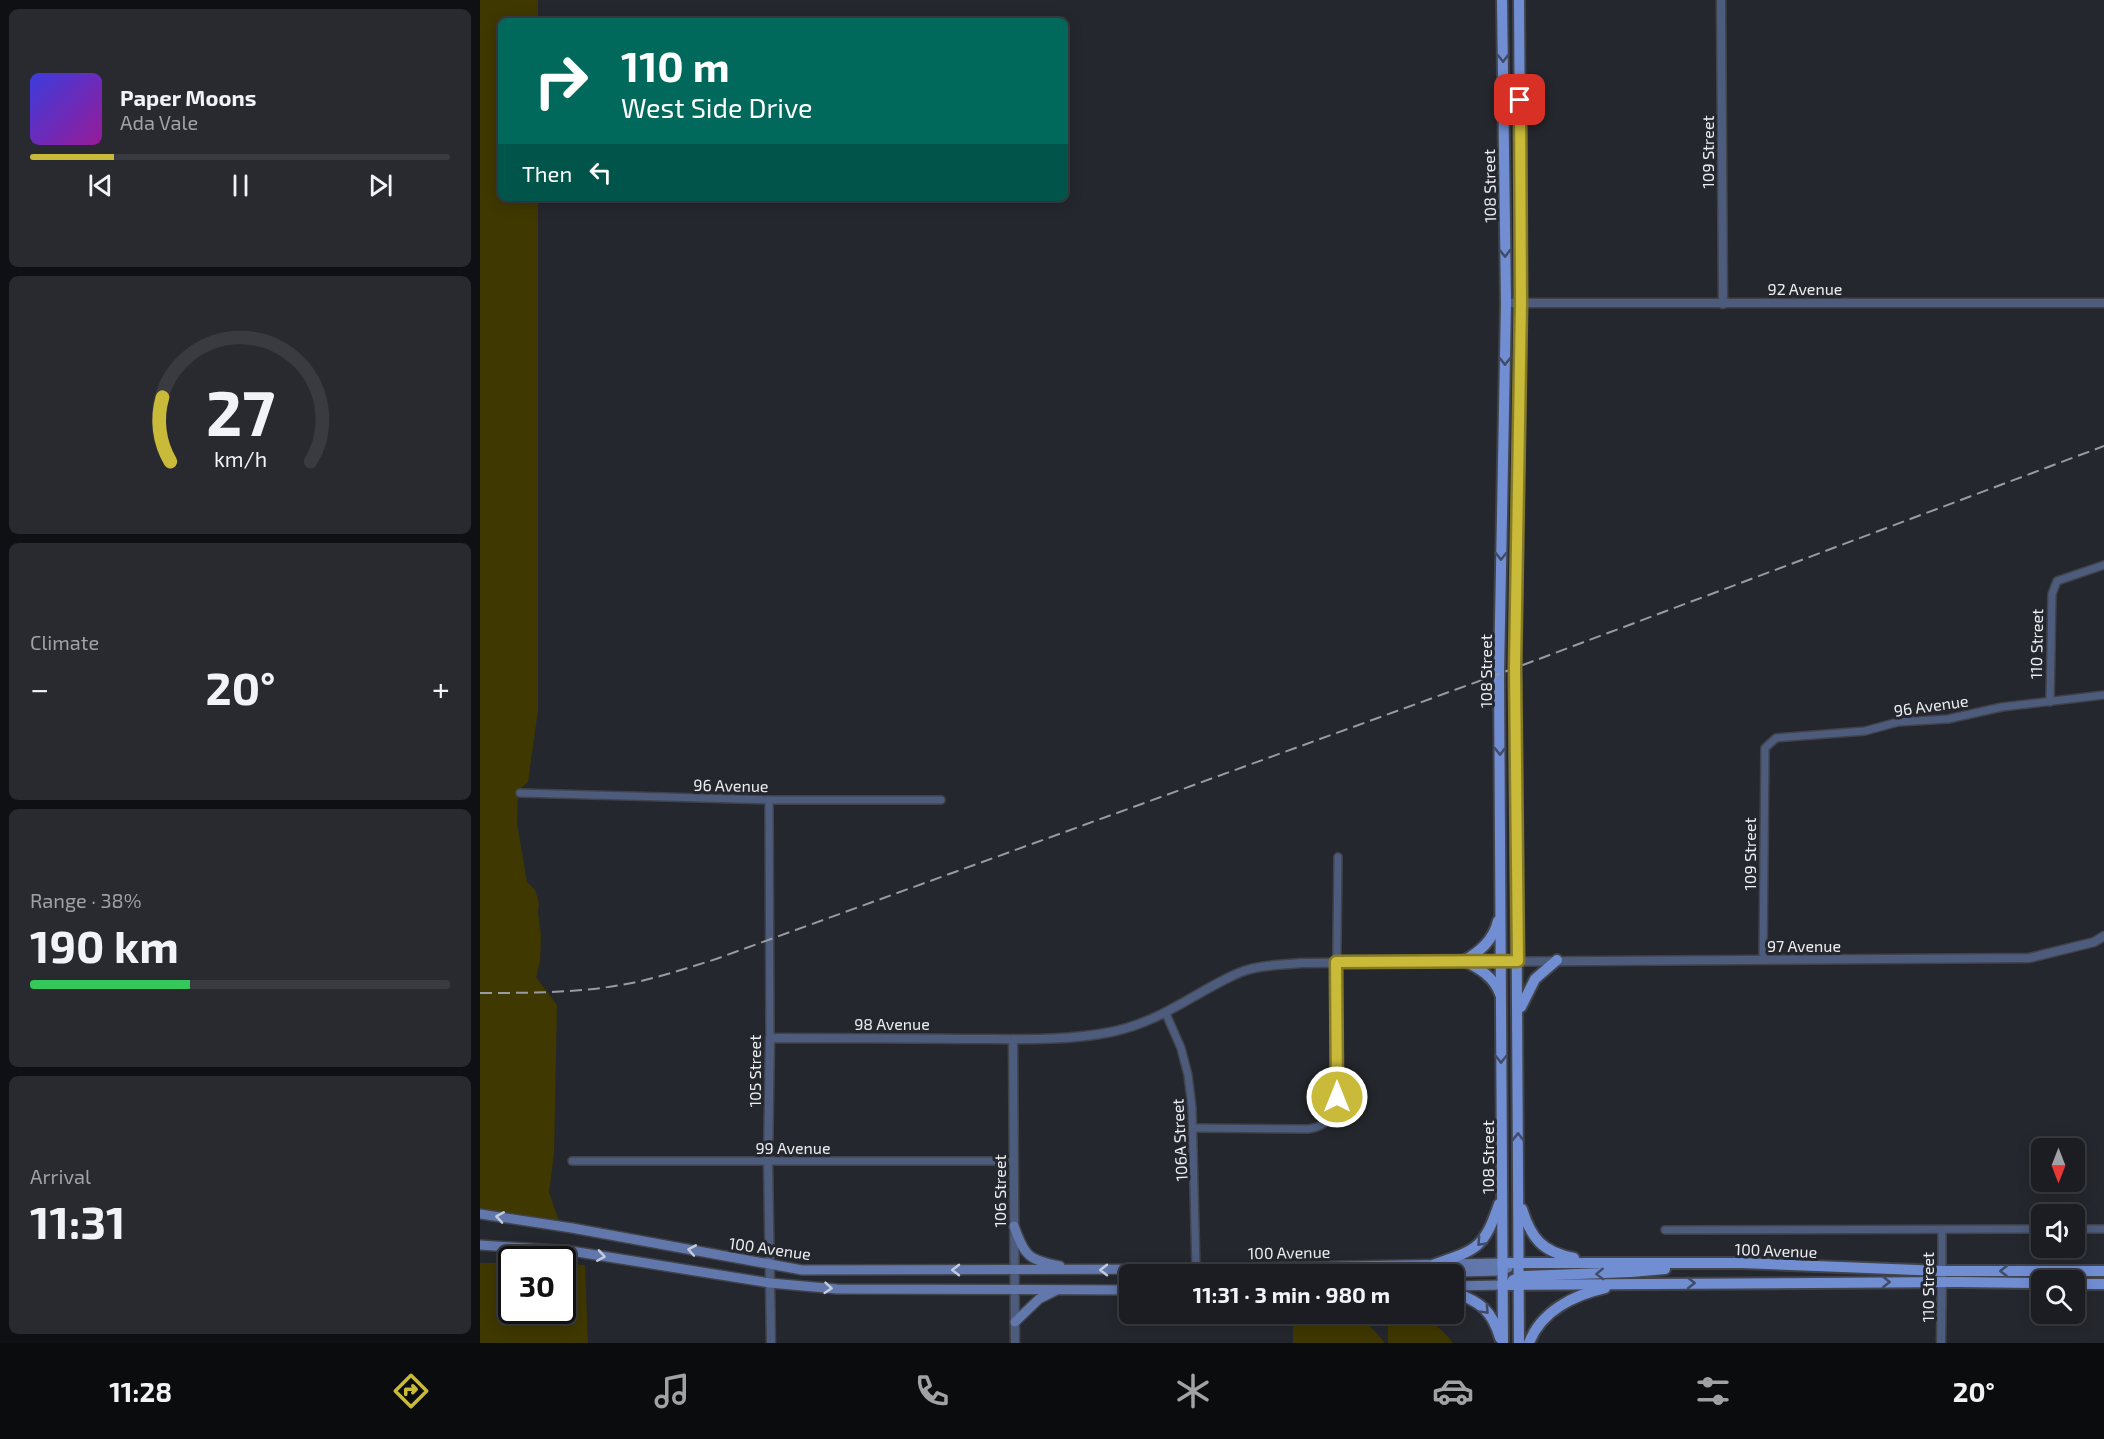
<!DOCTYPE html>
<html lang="en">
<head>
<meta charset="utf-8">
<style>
	:root { --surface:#1b1d22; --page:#282a2f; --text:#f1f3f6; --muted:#a0a2a5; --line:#393b40; --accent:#c9ba3a }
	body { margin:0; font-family:"Exo 2",sans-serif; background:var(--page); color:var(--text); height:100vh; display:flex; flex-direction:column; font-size:22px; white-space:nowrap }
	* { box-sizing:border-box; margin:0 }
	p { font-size:20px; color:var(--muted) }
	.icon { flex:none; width:33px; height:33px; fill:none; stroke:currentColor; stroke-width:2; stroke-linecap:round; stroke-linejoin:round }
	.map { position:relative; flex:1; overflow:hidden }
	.panel { display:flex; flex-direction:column; gap:9px; padding:9px; background:#0f1013; width:480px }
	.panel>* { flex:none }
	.top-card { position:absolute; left:18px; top:18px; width:570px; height:183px; border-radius:9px; box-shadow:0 3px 15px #0003,0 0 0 2px var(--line); background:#00695c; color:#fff; overflow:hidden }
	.needle { width:39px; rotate:180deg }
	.controls { position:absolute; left:1551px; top:1138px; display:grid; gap:12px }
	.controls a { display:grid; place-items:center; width:54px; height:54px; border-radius:9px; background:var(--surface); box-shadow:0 3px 15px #0003,0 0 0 2px var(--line); font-size:30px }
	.speed { position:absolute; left:18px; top:1246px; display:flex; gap:12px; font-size:30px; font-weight:700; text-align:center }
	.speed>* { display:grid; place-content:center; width:78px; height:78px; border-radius:50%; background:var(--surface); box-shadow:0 3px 15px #0003,0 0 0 2px var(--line); line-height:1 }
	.speed .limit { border:3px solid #111; border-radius:9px; background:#fff; color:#111 }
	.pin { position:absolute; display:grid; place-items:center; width:51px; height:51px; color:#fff; margin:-26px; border-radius:12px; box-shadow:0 3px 9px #0006 }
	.me { position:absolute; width:66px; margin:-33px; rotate:0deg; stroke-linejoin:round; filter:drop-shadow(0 0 4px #0008) }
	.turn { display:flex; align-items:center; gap:21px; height:126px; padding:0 24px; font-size:27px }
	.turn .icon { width:78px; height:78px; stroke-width:2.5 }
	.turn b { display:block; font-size:42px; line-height:51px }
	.then { display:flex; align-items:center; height:57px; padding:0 24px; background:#0003; gap:12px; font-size:22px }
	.big { font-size:45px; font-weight:700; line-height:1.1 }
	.panel .card { flex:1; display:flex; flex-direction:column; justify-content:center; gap:9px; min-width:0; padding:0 21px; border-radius:9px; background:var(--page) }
	.panel .dial { align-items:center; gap:0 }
	.dial svg { height:156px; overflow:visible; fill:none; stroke:var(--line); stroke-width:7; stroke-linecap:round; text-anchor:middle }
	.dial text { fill:var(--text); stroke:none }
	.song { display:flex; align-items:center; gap:18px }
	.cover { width:72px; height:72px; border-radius:9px; background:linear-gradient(135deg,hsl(240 70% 55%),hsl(300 70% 35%)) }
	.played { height:6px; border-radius:3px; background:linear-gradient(90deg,var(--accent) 20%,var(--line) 20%) }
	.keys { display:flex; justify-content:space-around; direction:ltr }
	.heat { display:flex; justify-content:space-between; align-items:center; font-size:33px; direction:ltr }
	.charge { height:9px; border-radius:4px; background:linear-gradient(90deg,#34c759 38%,var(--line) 0) }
	.trip { position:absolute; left:639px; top:1264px; width:345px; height:60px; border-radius:9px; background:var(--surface); box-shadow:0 3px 15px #0003,0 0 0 2px var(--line); font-weight:700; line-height:60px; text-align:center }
	.menu { display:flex; height:96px; justify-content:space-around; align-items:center; background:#0b0c0e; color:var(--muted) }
	.menu .icon { width:42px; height:42px }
	.menu .current { color:var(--accent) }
	.menu b { font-size:27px; color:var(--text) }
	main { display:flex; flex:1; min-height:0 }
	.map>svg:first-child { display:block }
</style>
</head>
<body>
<main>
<section class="panel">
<div class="card">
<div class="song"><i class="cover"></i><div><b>Paper Moons</b><p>Ada Vale</p></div></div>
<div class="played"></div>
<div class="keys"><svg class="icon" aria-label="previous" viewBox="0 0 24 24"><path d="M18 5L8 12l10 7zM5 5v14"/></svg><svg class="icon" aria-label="pause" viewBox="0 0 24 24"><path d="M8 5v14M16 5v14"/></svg><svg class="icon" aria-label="next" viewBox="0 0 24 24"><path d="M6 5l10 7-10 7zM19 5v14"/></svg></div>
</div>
<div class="card dial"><svg viewBox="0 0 100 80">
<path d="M14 69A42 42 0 1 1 86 69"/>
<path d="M14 69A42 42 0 0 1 10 36" stroke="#c9ba3a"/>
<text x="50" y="56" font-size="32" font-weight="700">27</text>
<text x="50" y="72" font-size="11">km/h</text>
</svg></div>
<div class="card"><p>Climate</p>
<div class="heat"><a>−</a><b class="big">20°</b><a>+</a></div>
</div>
<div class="card"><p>Range · 38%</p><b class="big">190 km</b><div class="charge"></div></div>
<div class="card"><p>Arrival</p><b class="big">11:31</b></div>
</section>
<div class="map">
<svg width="1624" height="1343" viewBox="0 0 1624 1343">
	<rect width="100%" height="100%" fill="#24272d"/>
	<g fill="#3f3800">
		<path d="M0,0H58V21H21V198H58V710L48,782L38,791L37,823L47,882L55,890L59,903L58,912L61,936L60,962L56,977L77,1005L74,1154L69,1192L79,1221L0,1212Z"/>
		<path d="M0,1263H31L32,1311H82L83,1264L105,1265L108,1343H0Z"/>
		<path d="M813,1314H874L882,1317L905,1343H813Z"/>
		<path d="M908,1314C939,1314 953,1318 973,1343H908Z"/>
	</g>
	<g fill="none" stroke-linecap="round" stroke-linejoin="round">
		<defs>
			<g id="minor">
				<path d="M1570,702L1572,594L1577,581L1624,565"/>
				<path d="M40,793L289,800H461"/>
				<path d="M289,800L290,1038"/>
				<path d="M1283,960L1285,748L1296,738L1385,731L1418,722L1468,719L1522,707L1624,695"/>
				<path d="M686,1014L701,1048L708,1075L712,1108L716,1269"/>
				<path d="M713,1128L828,1129C842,1127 848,1122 855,1110L858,857"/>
				<path d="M92,1161H534"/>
				<path d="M1594,1229H1624"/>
				<path d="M1185,1230L1562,1229"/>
				<path d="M1462,1271V1231"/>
			</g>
			<g id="tertiary">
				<path d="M1241,0L1243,304"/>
				<path d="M1026,303H1624"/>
				<path d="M533,1039L535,1343"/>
				<path d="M291,1343L288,1161L290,1038C357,1038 424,1038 491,1039C537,1039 586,1041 631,1032C680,1022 711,995 754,975C774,965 799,965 821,963L1549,958L1614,942L1624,936"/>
				<path d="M1461,1343L1462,1271"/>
			</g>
			<g id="secondary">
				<path d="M0,1214L92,1228L322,1270L716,1269L1022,1263"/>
				<path d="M534,1226C545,1257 549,1260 580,1266"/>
				<path d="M0,1245L91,1251L290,1283L357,1289L650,1290"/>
				<path d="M864,1275L1018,1271L1028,1268"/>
				<path d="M974,1286L1022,1285"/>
				<path d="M535,1322L559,1299L575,1291"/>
			</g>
			<g id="primary">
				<path d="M1022,0L1026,303L1019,674L1023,1343"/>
				<path d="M1039,0L1041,303L1035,668L1039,1343"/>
				<path d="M984,961C1000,951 1013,941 1018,921"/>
				<path d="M984,961C999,968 1014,977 1020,994"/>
				<path d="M1041,1007L1055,979L1077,960"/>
				<path d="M1042,1209C1051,1238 1062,1252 1094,1258"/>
				<path d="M1022,1263H1262L1462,1271H1624"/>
				<path d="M955,1264C997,1250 1004,1248 1019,1204"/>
				<path d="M1033,1280L1045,1276L1151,1272L1185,1269"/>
				<path d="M1594,1284H1624"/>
				<path d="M1022,1285L1477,1282L1562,1283"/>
				<path d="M974,1292C1000,1302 1012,1310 1020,1338"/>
				<path d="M1049,1343C1061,1311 1094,1295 1125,1288"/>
			</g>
		</defs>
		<use href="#minor" stroke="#404349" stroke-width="10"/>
		<use href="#tertiary" stroke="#404349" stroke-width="11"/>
		<use href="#secondary" stroke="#404349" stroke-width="12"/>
		<use href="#primary" stroke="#404349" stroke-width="14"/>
		<use href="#minor" stroke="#4d5b7d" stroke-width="7"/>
		<use href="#tertiary" stroke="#4d5b7d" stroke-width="8"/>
		<use href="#secondary" stroke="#6278ad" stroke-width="9"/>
		<use href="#primary" stroke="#728ed3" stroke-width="10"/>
		<path stroke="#999ba0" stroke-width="2" stroke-dasharray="12 6" stroke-linecap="butt" d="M0,993C51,993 102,993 152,983C180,977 208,968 236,959L1035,668L1624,446"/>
	</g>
	<defs><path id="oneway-chevron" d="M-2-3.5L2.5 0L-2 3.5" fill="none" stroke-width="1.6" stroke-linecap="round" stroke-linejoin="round" transform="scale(1.5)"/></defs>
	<g stroke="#3f4b67">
		<use href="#oneway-chevron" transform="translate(1023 58) rotate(89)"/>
		<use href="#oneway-chevron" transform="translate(1025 253) rotate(89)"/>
		<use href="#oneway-chevron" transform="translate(1025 361) rotate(91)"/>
		<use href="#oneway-chevron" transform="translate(1021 556) rotate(91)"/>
		<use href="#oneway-chevron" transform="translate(1020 751) rotate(89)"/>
		<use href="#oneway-chevron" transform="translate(1021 1059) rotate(90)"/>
		<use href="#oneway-chevron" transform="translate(1038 1137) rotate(-90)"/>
		<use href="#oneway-chevron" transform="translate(1001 1242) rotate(133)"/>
		<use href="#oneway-chevron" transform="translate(1524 1271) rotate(180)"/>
		<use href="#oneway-chevron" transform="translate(1120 1274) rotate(178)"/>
		<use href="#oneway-chevron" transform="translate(1406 1282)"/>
		<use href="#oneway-chevron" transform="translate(1211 1283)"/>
		<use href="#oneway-chevron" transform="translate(1005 1310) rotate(47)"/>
	</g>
	<g stroke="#c3cbdd">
		<use href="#oneway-chevron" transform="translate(20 1217) rotate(-171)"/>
		<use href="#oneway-chevron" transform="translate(212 1250) rotate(-170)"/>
		<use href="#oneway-chevron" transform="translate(121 1256) rotate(9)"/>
		<use href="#oneway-chevron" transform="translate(476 1270) rotate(-180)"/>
		<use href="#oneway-chevron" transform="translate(624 1270) rotate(180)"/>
		<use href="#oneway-chevron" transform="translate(348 1288) rotate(5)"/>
	</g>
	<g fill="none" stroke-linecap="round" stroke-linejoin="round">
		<defs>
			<path id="route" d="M857,1097L856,962L1038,961L1035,668L1041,303L1040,100"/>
		</defs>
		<use href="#route" stroke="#837926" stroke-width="15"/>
		<use href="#route" stroke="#c9ba3a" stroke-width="10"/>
	</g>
	<g text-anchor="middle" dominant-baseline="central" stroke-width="6" stroke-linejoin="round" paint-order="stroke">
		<g font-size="16" fill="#eceef2" stroke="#24272d">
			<text transform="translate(1227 152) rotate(-90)">109 Street</text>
			<text transform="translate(1009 186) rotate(-91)">108 Street</text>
			<text x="1325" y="288">92 Avenue</text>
			<text transform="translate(1556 644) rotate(-89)">110 Street</text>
			<text transform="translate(1005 671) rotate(-90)">108 Street</text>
			<text transform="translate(1451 705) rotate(-8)">96 Avenue</text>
			<text transform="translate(251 785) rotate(1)">96 Avenue</text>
			<text transform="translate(1269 854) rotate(-90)">109 Street</text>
			<text x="1324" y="945">97 Avenue</text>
			<text x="412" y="1023">98 Avenue</text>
			<text transform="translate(274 1071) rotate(-90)">105 Street</text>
			<text transform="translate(699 1140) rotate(-93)">106A Street</text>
			<text x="313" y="1147">99 Avenue</text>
			<text transform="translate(1007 1157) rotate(-90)">108 Street</text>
			<text transform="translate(519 1191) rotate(-90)">106 Street</text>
			<text transform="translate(290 1248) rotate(8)">100 Avenue</text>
			<text transform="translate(1296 1250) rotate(2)">100 Avenue</text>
			<text transform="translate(809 1252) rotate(-1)">100 Avenue</text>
			<text transform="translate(1447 1287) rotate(-90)">110 Street</text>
		</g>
	</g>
</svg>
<div class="controls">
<a><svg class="needle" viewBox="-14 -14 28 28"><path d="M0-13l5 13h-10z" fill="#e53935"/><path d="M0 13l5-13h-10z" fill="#a0a2a5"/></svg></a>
<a><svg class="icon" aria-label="sound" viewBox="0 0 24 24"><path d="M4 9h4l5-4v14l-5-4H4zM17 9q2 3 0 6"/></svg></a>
<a><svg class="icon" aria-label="search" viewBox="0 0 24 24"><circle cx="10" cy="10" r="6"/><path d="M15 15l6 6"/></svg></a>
</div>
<div class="speed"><div class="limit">30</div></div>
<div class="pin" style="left:1040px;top:100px;background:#d93025"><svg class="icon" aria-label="arrive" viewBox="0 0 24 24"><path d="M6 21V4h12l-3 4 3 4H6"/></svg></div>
<svg class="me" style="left:857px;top:1097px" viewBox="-20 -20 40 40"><circle r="17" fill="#c9ba3a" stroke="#fff" stroke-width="3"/><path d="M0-11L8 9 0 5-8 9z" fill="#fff"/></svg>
<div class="trip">11:31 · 3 min · 980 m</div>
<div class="top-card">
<div class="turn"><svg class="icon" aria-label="right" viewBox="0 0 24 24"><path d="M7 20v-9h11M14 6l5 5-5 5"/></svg><div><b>110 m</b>West Side Drive</div></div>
<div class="then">Then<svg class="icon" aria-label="left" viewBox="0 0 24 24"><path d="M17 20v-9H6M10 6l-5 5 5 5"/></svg></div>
</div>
</div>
</main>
<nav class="menu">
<b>11:28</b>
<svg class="icon current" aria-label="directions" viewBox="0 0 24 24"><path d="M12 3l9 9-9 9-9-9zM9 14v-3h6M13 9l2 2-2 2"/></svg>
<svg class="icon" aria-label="music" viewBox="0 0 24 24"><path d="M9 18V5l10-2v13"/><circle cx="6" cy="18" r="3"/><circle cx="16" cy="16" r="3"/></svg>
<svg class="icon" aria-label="phone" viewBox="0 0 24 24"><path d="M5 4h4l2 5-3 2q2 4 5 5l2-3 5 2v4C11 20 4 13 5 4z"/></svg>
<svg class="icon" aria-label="climate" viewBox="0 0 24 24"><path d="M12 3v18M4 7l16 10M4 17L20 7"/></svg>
<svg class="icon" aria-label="car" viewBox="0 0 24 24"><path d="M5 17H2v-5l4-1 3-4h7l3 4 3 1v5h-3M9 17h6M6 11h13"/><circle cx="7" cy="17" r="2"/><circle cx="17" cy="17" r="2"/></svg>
<svg class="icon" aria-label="filters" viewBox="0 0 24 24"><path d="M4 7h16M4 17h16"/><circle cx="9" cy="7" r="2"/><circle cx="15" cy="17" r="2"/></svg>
<b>20°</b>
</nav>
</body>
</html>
